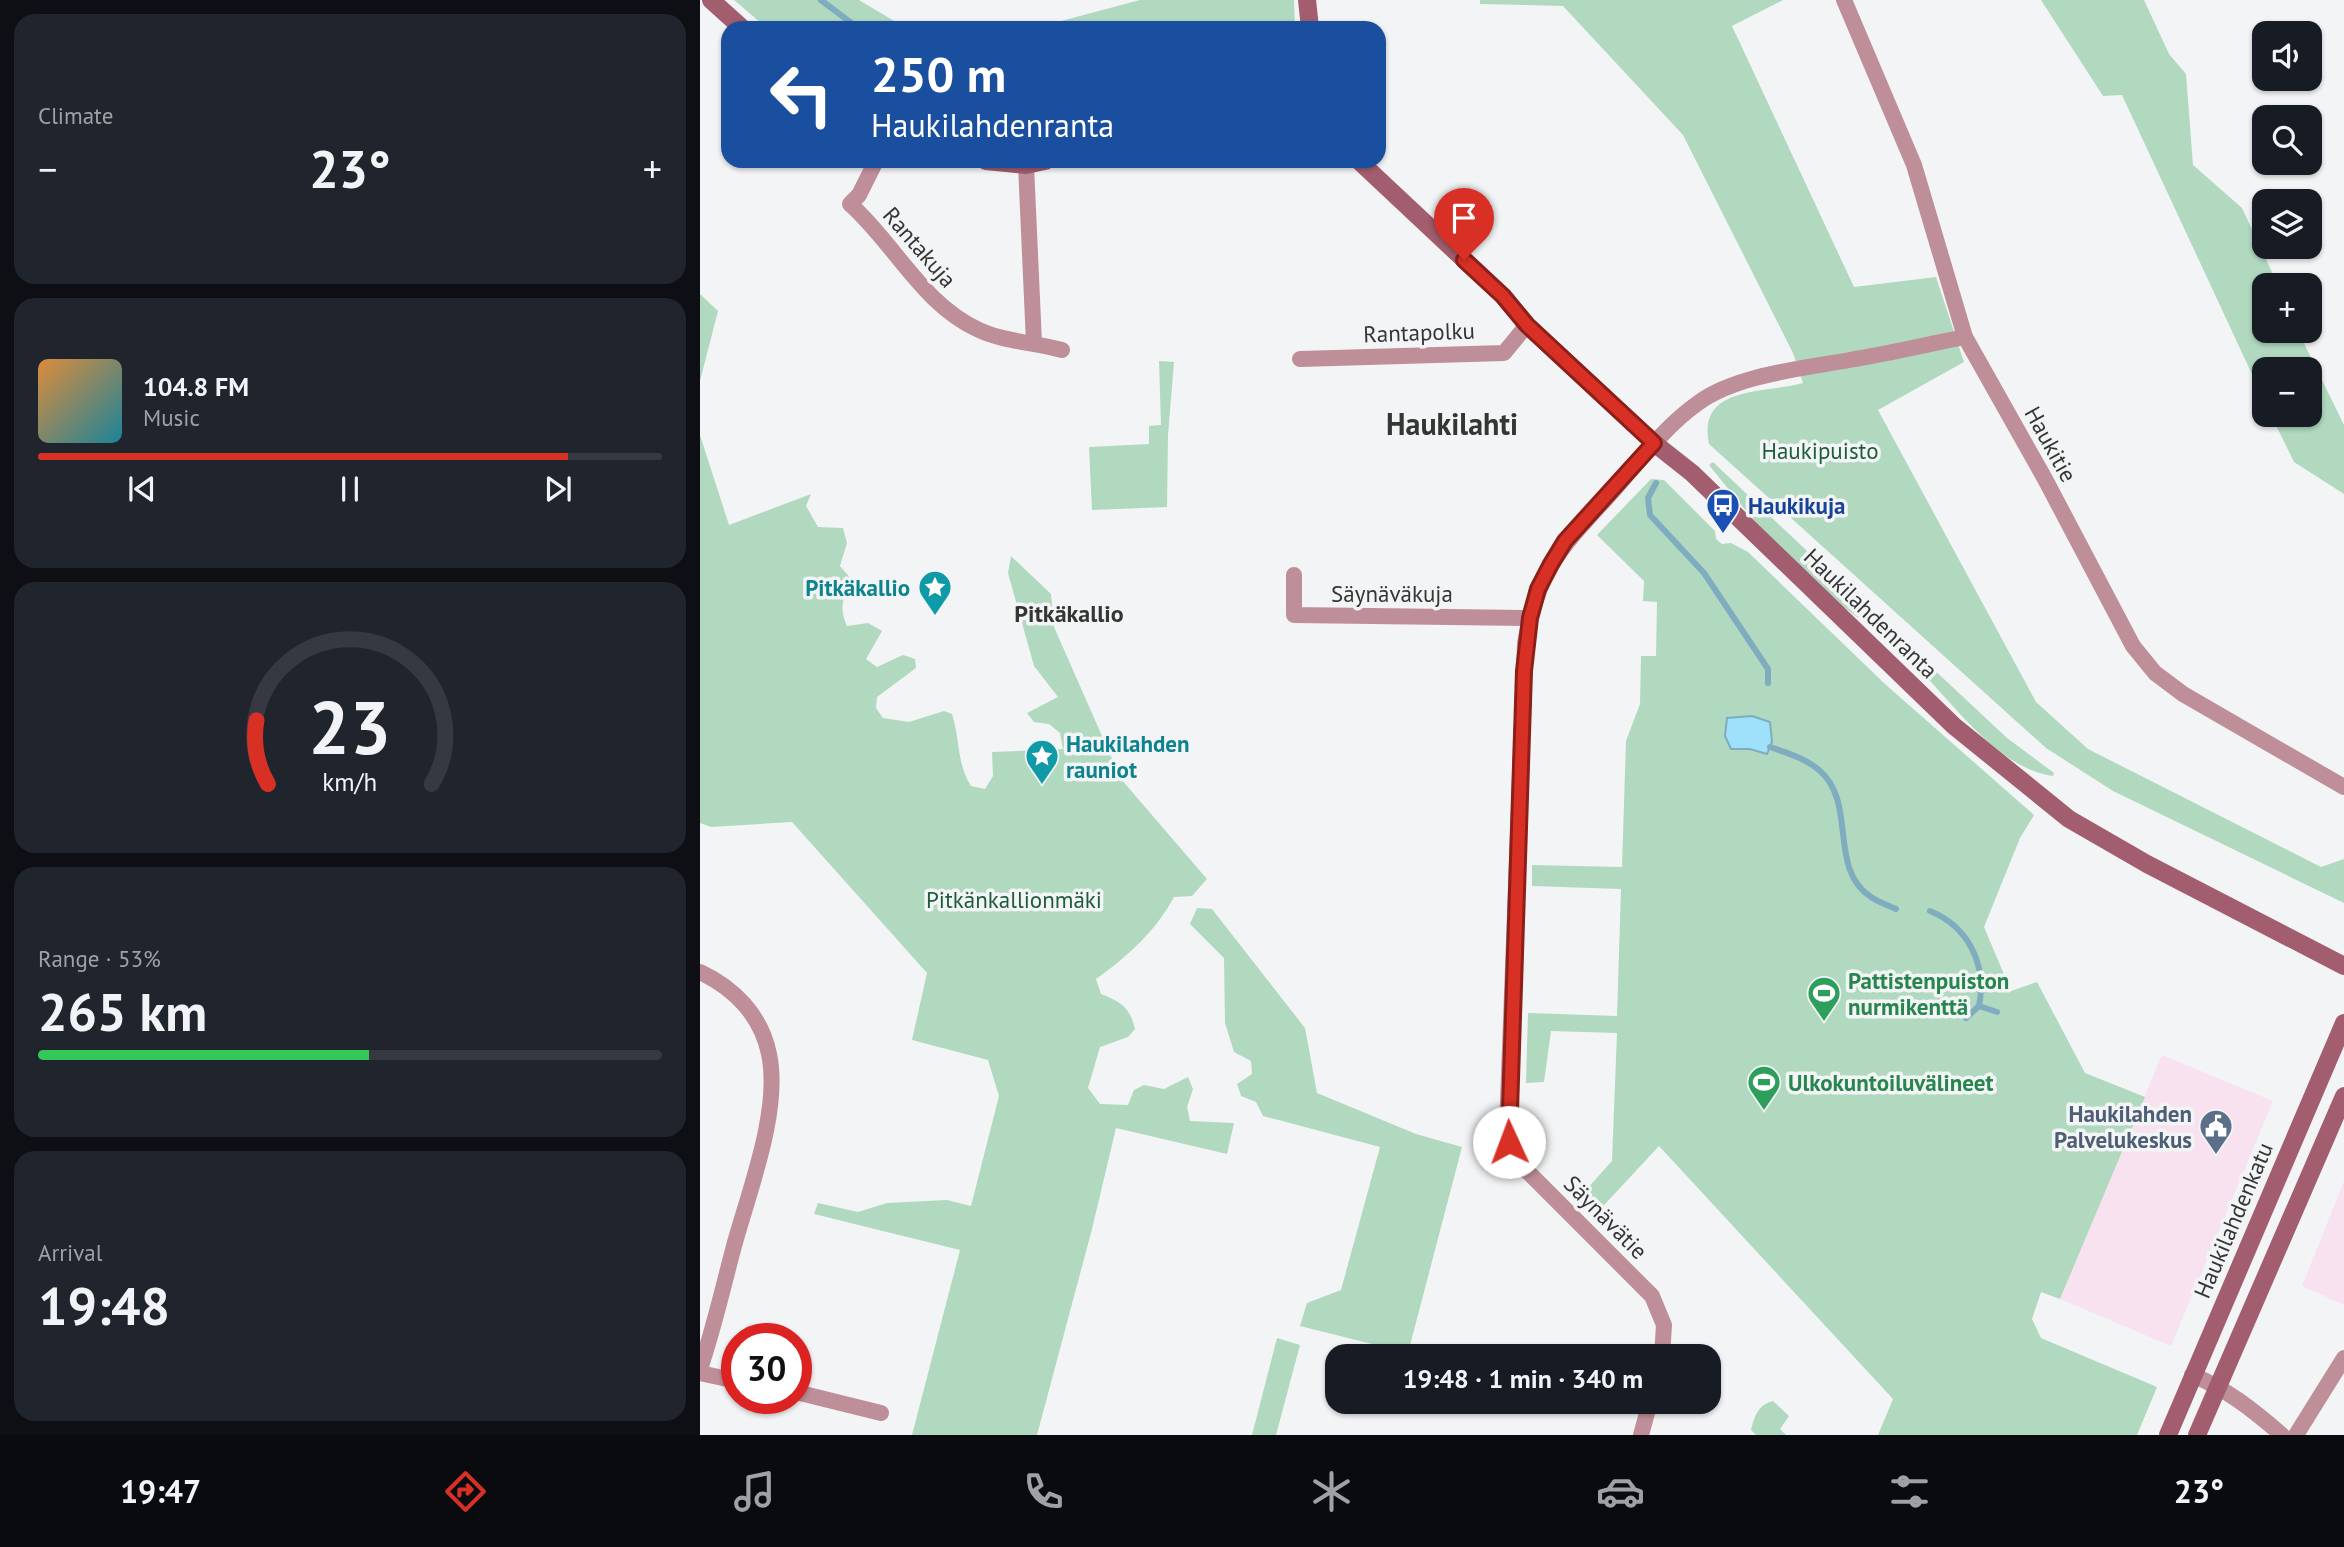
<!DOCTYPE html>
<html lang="en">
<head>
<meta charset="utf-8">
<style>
	:root { --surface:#171b24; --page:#20242c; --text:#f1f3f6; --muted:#9ea1a6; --line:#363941; --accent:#d93025 }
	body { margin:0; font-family:"PT Sans",sans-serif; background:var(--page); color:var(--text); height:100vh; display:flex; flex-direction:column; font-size:26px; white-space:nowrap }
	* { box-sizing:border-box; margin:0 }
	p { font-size:23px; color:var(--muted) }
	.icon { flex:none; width:38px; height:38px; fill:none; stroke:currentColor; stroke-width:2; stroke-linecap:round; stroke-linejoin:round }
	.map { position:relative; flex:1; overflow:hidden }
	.sheet { display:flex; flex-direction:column; gap:14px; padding:14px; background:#0d0f14; width:700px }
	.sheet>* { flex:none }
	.hud { position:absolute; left:21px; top:21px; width:665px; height:147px; border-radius:21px; box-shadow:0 2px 5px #0004; background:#1a4fa0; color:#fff; overflow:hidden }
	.controls { position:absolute; left:1552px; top:21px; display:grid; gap:14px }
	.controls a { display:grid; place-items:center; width:70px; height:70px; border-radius:14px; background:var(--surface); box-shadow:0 2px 5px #0004; font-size:35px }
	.speed { position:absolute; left:21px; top:1323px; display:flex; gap:14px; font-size:35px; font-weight:700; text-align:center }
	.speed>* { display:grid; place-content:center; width:91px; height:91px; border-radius:50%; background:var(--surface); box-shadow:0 2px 5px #0004; line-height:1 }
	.speed .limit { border:10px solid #d22; background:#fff; color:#111 }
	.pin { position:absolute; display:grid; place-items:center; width:60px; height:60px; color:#fff; margin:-72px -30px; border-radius:50% 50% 50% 0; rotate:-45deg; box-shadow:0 0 7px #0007 }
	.pin .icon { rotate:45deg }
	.me { position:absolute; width:77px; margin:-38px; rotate:358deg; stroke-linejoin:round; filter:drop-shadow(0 0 5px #0008) }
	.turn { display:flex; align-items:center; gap:24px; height:147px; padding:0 35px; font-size:32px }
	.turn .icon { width:91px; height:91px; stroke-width:2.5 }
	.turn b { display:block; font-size:49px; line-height:60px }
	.big { font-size:52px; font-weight:800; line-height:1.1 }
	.sheet .widget { flex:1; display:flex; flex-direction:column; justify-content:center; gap:10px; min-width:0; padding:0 24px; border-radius:21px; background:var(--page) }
	.sheet .dial { align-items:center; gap:0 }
	.dial svg { height:182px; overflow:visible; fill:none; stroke:var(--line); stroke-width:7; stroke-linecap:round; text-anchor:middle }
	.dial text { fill:var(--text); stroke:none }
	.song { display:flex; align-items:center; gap:21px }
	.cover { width:84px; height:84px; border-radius:10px; background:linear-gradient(135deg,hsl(30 70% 55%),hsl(190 70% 35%)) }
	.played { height:7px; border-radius:4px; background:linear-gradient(90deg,var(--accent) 85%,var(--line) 85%) }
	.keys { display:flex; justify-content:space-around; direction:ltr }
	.heat { display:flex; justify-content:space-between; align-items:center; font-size:38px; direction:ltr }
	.charge { height:10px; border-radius:5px; background:linear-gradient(90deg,#34c759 53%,var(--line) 0) }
	.trip { position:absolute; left:625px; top:1344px; width:396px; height:70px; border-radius:21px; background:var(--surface); box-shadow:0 2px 5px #0004; font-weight:800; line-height:70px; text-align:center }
	.dock { display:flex; height:112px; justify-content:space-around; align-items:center; background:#090b0e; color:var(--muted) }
	.dock .icon { width:49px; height:49px }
	.dock .on { color:var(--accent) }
	.dock b { font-size:32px; color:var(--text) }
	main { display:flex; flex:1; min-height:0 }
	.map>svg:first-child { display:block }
</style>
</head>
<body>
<main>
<section class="sheet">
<div class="widget"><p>Climate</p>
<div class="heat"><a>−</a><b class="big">23°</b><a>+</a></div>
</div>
<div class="widget">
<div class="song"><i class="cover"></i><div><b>104.8 FM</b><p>Music</p></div></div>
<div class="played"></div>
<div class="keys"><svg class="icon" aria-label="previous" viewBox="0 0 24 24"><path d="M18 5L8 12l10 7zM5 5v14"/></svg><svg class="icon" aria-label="pause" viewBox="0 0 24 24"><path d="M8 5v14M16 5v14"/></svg><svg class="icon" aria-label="next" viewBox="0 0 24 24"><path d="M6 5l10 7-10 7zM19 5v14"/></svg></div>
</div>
<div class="widget dial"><svg viewBox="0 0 100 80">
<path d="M14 69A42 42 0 1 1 86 69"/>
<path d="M14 69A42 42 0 0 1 9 41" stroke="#d93025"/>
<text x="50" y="56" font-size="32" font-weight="700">23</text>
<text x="50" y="72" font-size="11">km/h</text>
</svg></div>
<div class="widget"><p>Range · 53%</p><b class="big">265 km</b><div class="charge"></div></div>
<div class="widget"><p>Arrival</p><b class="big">19:48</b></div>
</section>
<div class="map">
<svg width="1644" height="1435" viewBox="0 0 1644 1435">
	<rect width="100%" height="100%" fill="#f3f4f5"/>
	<g fill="#f8e2f0">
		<path d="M1462,1055L1573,1101L1471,1346L1360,1299Z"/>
		<path d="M1644,1181V1305L1602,1286Z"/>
	</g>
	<g fill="#b1d9c0">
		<path d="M34,0H159L206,28H67Z"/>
		<path d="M440,0H594L595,28H335Z"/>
		<path d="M780,0H1083L1032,26L1154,287L1236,277L1264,362L1178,410L1336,702L1388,749L1621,867L1644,859V903L1413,791L1346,748L1009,444C997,385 1064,394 1103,383L1093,353L983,135L863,6L780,4Z"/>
		<path d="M1341,0H1444L1469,54L1486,74L1493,165L1542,208L1578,285H1564V331H1598L1644,425V494L1594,462L1571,415H1610V369H1564V400L1422,95L1403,96Z"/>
		<path d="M0,294L18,311L0,381Z"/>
		<path d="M459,361L474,362L468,435L467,507L392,510L389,447L449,444V426L461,425Z"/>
		<path d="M0,435L29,525L111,494L106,506L118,527L143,528L147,543L140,566L153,581C142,597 139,608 147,626L168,623L182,631L166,659L177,667L203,655L215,659L216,668L177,697L176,708L183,718L209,722L244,711L252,714C260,739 257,765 271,786L285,789L293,776L292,752L363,749L360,733L349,724L334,722L327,713L358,697L334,666L308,573L311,556L351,594L354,627L421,779L507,879L492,896L474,897C456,931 427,957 396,979L401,994C421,1002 430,1007 435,1029L428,1037L400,1047L388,1088L400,1104L428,1105L434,1090L444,1085L464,1089L488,1077L493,1089L487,1107L490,1121L534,1123L527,1154L416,1128L392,1229L337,1435H212L260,1250L114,1214L118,1203L158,1212L187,1203L247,1200L271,1206L299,1096L288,1060L212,1040L227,973L92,822L11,827L0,823Z"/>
		<path d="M1013,462L1200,639L1198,643L1195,644L1142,606L1059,527L1009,465Z"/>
		<path d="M951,479L964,480L1015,531L1016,539L1022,544L1031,543L1048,552L1185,684L1334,815L1320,838L1284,927L1311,991L1337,982L1385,1073L1445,1097L1360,1299L1341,1292L1332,1319L1341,1338L1457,1387L1437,1435H1178L1193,1399L959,1146L893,1217L876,1201L912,1161L917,1033L851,1031L844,1082L826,1083L828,1013L917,1016L921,889L832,886V865L922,867L926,741L940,704L941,656H956L957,602L943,601L944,581L897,535Z"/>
		<path d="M1213,650L1307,738L1354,773L1353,776C1294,768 1248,695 1207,657Z"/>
		<path d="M497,908L512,909L605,1028L617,1093L716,1134L762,1147L708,1353L600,1326L607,1303L641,1290L680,1147L563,1116L556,1102L541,1096L537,1084L552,1074L551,1061L534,1052L525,1023L524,958L490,924Z"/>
		<path d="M577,1338L600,1345L576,1435H552Z"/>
		<path d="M1073,1401L1089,1416L1080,1429L1086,1435H1056L1051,1430C1055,1415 1058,1405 1073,1401Z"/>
	</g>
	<path fill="#9fe0fa" stroke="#7fadbf" stroke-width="2" d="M1052,716L1070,722L1072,742L1067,754L1050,749H1031L1025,736L1027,718Z"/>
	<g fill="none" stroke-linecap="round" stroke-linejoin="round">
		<g stroke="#7fadbf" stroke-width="6">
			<path d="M121,0L158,28"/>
			<path d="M956,483L948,498L950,515L1004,573L1068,669V683"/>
			<path d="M1070,747C1087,753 1105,758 1119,770C1158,803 1127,868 1171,897C1178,902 1188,905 1196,909"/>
			<path d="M1230,911C1269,927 1287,965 1279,1006L1297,1012"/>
			<path d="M1266,1018L1279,1006"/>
		</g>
		<g stroke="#bf8f99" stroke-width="16">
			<path d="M1144,0L1214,165L1265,337"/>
			<path d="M176,161L159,195L150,204C195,244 222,304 279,330C305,342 334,342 362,350"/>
			<path d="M326,165L334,343"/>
			<path d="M600,359L804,353L827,325"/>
			<path d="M594,575V615L830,618"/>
			<path d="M0,972C34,988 61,1015 69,1054C81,1110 49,1191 34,1246C23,1287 14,1328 0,1369"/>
			<path d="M962,1356L964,1325L952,1296L825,1169L814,1155L807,1129L825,643C838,573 856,553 903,502C934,469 960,430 998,403C1037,374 1108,368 1155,359C1192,353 1228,344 1265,337L1345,479L1433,646L1455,673L1483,694L1644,787"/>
			<path d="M0,1373L37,1381"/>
			<path d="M1492,1375C1527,1389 1553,1410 1582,1435"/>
			<path d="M96,1392L181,1413"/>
			<path d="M941,1435L950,1402"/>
			<path d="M1596,1435L1644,1358"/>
		</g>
		<g stroke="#a25d6e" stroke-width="18">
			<path d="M11,0L42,28"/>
			<path d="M607,0L610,28"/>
			<path d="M286,161L326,165L345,161"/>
			<path d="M659,161L803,296L827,325L954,443L992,473L1254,726L1369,819L1447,864L1644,966"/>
			<path d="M1468,1435L1644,1023"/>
			<path d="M1497,1435L1644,1096"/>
		</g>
	</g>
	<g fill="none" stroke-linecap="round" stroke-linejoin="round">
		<defs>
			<path id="route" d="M764,260L803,296L827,325L954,443L865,541L851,564L838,589L830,618L824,671L809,1142"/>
		</defs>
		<use href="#route" stroke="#8d1f18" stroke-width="18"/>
		<use href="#route" stroke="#d93025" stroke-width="12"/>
	</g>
	<defs>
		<symbol id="bus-pin" viewBox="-11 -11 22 30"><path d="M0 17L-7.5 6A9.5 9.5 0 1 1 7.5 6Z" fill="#1a4fb4" stroke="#f3f4f5"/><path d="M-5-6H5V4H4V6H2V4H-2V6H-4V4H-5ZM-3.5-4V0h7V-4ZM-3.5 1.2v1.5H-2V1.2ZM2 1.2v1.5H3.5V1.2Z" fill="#fff"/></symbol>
		<symbol id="sight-pin" viewBox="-11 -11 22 30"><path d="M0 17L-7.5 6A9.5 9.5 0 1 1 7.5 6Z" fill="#0f9aa8" stroke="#f3f4f5"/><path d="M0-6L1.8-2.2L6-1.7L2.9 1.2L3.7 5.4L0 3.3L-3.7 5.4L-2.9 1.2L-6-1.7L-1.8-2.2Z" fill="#fff"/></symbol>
		<symbol id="stadium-pin" viewBox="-11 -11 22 30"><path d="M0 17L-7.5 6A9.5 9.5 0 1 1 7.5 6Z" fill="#2e9e5b" stroke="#f3f4f5"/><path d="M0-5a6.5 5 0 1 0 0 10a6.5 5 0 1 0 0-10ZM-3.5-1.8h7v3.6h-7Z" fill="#fff"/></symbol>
		<symbol id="civic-pin" viewBox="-11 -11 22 30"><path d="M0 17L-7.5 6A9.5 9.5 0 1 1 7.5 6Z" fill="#5c6f8a" stroke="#f3f4f5"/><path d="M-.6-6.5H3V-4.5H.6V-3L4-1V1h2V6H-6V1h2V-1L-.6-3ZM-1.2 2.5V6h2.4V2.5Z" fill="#fff"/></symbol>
	</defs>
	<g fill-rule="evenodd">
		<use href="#bus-pin" x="1004" y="486" width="38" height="52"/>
		<use href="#sight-pin" x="216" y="568" width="38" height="52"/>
		<use href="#sight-pin" x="323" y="737" width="38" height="52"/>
		<use href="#stadium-pin" x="1105" y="974" width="38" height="52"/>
		<use href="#stadium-pin" x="1045" y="1063" width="38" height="52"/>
		<use href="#civic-pin" x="1497" y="1107" width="38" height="52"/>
	</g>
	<g text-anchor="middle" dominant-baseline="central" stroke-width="7" stroke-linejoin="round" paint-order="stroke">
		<g font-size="23" fill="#343535" stroke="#f3f4f5">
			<text transform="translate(220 247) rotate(49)">Rantakuja</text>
			<text transform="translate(719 332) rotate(-2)">Rantapolku</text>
			<text transform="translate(1351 444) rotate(61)">Haukitie</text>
			<text x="692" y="593">Säynäväkuja</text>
			<text transform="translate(1171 613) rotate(44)">Haukilahdenranta</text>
			<text transform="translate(906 1217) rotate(45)">Säynävätie</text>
			<text transform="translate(1533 1220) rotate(-67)">Haukilahdenkatu</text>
		</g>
		<g font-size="23" fill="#1d5c3c" stroke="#f3f4f5">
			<text x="1120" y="450">Haukipuisto</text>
			<text x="314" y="899">Pitkänkallionmäki</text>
		</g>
		<g font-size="23" font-weight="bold" fill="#164399" stroke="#f3f4f5" text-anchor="start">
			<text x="1048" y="505">Haukikuja</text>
		</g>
		<g font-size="23" font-weight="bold" fill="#0d838f" stroke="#f3f4f5" text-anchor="end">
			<text x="210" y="587">Pitkäkallio</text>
			<text x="366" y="743" text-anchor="start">Haukilahden<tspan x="366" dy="26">rauniot</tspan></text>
		</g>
		<g font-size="23" font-weight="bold" fill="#27864d" stroke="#f3f4f5" text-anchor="start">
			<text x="1148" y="980">Pattistenpuiston<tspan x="1148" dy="26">nurmikenttä</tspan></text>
			<text x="1088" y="1082">Ulkokuntoiluvälineet</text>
		</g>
		<g font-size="23" font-weight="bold" fill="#4e5e75" stroke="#f3f4f5" text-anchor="end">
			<text x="1492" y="1113">Haukilahden<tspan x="1492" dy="26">Palvelukeskus</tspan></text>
		</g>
		<g font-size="24" font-weight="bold" fill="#343535" stroke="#f3f4f5">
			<text x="369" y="613">Pitkäkallio</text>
		</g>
		<g font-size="30" font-weight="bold" fill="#343535" stroke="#f3f4f5">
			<text x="752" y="423">Haukilahti</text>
		</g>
	</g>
</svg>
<div class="controls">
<a><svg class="icon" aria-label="sound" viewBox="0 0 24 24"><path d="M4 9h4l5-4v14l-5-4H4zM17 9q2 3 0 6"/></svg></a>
<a><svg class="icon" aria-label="search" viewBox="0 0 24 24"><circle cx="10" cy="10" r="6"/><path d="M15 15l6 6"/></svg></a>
<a><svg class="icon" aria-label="layers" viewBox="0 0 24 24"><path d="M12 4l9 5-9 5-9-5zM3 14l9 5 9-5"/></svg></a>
<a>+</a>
<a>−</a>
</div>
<div class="speed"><div class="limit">30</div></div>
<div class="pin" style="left:764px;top:260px;background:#d93025"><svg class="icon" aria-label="arrive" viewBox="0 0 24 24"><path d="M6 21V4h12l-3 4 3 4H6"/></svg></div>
<svg class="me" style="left:809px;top:1142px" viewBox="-20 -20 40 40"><circle r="19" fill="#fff"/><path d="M0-13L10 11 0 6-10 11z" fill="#d93025"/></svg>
<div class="trip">19:48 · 1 min · 340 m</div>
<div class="hud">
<div class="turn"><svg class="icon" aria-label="left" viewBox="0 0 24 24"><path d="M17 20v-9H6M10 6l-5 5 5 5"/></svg><div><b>250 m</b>Haukilahdenranta</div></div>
</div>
</div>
</main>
<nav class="dock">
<b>19:47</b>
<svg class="icon on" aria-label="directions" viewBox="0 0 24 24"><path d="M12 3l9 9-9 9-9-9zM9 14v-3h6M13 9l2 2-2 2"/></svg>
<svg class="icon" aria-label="music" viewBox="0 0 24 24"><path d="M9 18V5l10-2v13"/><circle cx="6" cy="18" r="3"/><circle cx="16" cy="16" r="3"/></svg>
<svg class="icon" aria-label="phone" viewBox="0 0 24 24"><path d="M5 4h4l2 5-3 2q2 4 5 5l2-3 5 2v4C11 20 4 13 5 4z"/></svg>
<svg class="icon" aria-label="climate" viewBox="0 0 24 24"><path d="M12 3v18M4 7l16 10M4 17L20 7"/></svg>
<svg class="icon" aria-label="car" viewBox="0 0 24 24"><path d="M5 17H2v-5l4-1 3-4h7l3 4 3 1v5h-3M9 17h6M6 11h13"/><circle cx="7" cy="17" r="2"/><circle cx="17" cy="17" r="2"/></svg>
<svg class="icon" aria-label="filters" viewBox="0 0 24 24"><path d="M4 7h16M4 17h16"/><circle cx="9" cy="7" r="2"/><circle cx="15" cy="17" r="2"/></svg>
<b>23°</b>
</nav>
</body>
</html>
